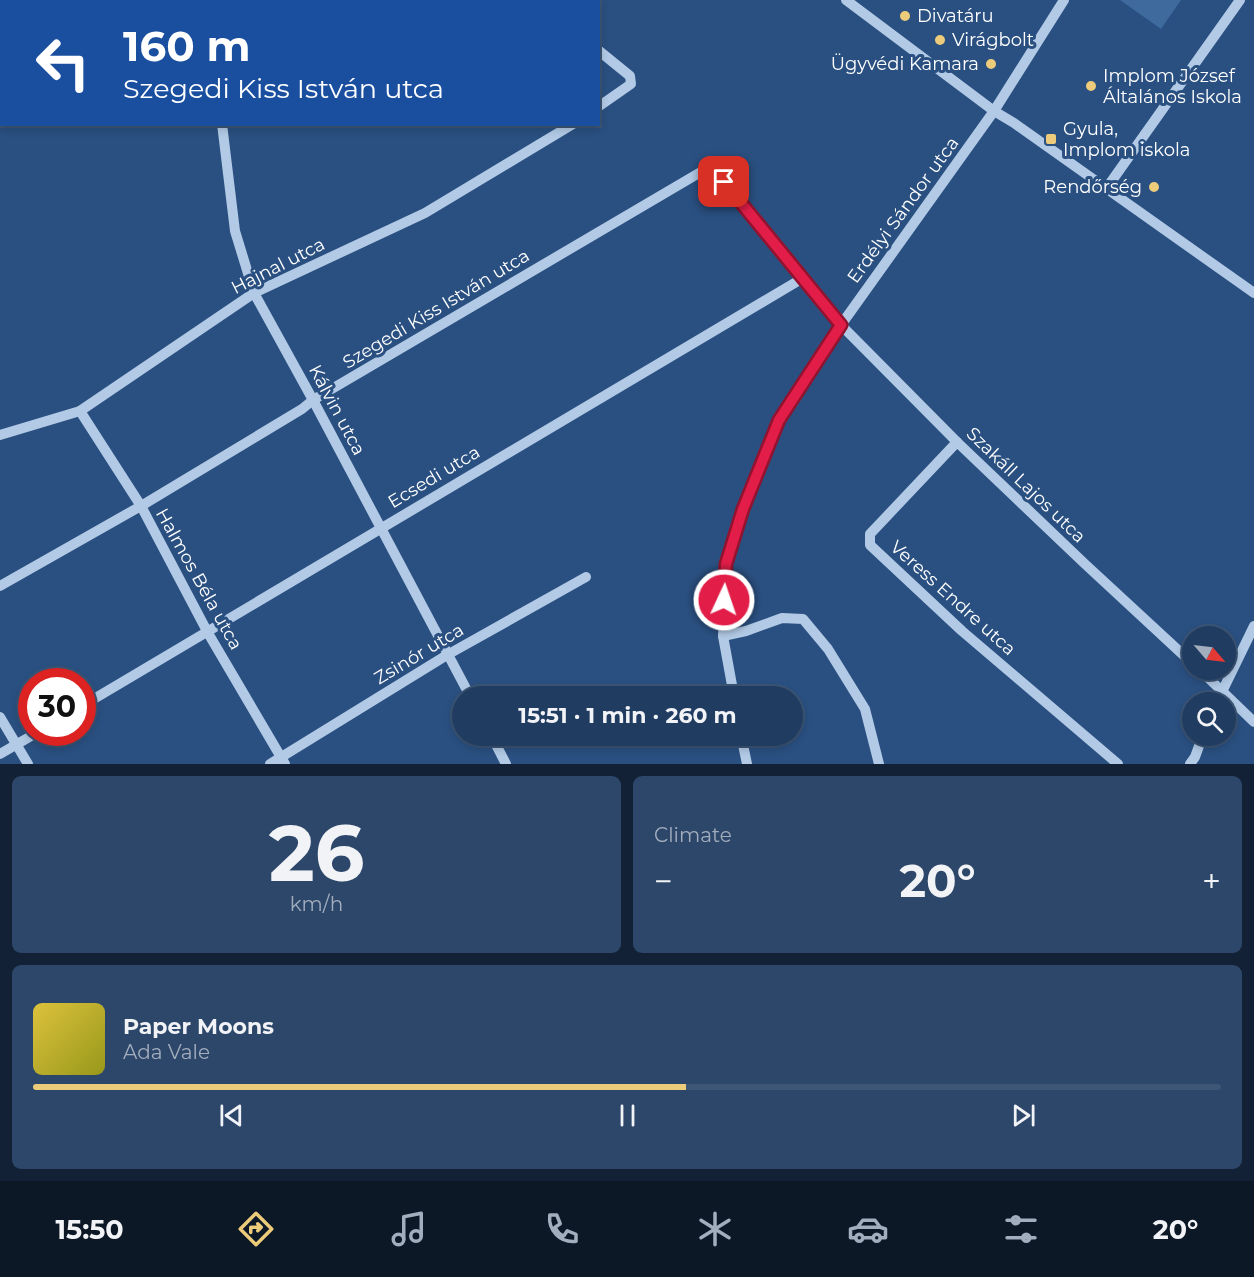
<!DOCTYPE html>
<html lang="en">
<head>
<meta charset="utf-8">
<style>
	:root { --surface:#203c61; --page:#2d476a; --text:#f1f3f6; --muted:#a2adbd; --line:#3d5676; --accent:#eccb7a }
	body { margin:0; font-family:Montserrat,sans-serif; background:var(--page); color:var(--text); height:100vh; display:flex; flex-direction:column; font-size:22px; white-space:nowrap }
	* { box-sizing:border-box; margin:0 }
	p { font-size:20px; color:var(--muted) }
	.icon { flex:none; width:33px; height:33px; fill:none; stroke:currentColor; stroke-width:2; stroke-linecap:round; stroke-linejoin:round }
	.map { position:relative; height:764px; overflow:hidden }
	.panel { display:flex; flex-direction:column; gap:12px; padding:12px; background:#122135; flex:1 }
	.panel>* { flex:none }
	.hud { position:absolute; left:0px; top:0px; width:600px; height:126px; box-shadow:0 3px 9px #0003,0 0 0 2px var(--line); background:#1a4fa0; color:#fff; overflow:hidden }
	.needle { width:39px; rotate:118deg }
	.tools { position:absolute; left:1182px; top:626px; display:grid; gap:12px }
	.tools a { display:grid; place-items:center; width:54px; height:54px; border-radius:50%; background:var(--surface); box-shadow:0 3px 9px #0003,0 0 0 2px var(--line); font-size:30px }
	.speed { position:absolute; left:18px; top:668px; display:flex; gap:12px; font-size:30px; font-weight:700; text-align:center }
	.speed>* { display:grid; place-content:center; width:78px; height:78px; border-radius:50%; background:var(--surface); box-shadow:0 3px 9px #0003,0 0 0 2px var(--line); line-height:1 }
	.speed .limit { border:9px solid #d22; background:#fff; color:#111 }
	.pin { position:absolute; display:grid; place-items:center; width:51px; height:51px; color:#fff; margin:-26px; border-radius:12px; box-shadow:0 3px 9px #0006 }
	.me { position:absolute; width:66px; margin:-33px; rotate:3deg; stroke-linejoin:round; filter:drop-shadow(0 0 4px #0008) }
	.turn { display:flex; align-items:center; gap:21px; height:126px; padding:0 24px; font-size:27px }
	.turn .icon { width:78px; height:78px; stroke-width:2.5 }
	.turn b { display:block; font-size:42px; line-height:51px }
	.big { font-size:45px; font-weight:700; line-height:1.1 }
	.panel .widget { flex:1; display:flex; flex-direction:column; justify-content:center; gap:9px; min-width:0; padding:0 21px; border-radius:9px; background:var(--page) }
	.panel .dial { align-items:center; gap:0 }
	.dial b { font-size:78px; line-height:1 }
	.song { display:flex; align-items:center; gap:18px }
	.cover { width:72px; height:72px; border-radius:9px; background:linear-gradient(135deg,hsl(50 70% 55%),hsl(60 70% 35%)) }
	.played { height:6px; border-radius:3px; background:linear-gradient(90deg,var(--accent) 55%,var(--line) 55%) }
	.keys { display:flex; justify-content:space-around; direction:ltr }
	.heat { display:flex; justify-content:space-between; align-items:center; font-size:33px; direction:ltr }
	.panel .tiles { flex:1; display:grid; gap:12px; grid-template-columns:1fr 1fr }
	.widget:last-child { grid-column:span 2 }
	.trip { position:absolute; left:452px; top:686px; width:351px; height:60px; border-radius:30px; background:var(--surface); box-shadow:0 3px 9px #0003,0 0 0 2px var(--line); font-weight:700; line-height:60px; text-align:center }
	.dock { display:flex; height:96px; justify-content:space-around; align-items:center; background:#0d1827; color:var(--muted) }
	.dock .icon { width:42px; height:42px }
	.dock .on { color:var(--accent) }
	.dock b { font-size:27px; color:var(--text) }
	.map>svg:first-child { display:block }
</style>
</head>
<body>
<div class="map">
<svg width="1254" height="764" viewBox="0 0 1254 764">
	<rect width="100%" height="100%" fill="#2a5081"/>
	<path fill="#3f6a9e" d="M1120,0H1181L1161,29Z"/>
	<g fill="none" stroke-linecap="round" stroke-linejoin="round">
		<g stroke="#b2cae6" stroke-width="10">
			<path d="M29,0L30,2"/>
			<path d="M537,0L539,2"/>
			<path d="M846,0L994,111L1014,123L1254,293"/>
			<path d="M92,2L94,0"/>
			<path d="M318,2L327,0"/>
			<path d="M598,50L630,76L631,84L598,107"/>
			<path d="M0,51H2"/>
			<path d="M222,124L235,231L254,293L313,400L470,696"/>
			<path d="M1106,189L1240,0"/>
			<path d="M80,411L141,506L208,633L285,764"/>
			<path d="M0,435L80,411L254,293L425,213L573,124"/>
			<path d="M957,442L870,534V545L962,631L1118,764"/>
			<path d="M0,586L141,506L302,409L313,400L711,166L841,325L957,442L1085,564L1192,663"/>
			<path d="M723,636L746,631L782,618L803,619L828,649L865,709L879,764"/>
			<path d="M1199,669L1254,722"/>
			<path d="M734,696L723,636L726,564L743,509L779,420L841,325L994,111L1064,0"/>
			<path d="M1217,702L1254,626"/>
			<path d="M82,706L803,278"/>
			<path d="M0,717L28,764"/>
			<path d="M491,735L506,764"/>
			<path d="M741,735L747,764"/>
			<path d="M0,754L38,732"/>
			<path d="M270,764L447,655L586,577"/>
			<path d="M1190,764L1195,757L1203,735"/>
		</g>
	</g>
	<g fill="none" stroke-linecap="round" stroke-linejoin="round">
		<defs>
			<path id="route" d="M724,182L841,325L779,420L743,509L726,564L724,600"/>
		</defs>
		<use href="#route" stroke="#92132f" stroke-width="15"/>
		<use href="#route" stroke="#e11d48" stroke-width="10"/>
	</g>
	<g fill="#eccb7a" stroke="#2a5081" stroke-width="2">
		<circle cx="905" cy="16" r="6"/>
		<circle cx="940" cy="40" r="6"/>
		<circle cx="991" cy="64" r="6"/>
		<circle cx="1091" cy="86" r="6"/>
		<rect x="1045" y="133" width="12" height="12" rx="3"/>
		<circle cx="1154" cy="187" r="6"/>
	</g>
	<g text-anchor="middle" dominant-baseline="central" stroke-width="6" stroke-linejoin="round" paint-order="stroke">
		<g font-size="18" fill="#fff" stroke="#2a5081" text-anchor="start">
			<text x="917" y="16">Divatáru</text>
			<text x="952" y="40">Virágbolt</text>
			<text x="979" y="64" text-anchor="end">Ügyvédi Kamara</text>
			<text x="1103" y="76">Implom József<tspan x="1103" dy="21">Általános Iskola</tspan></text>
			<text x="1063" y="129">Gyula,<tspan x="1063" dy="21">Implom iskola</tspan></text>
			<text x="1142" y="187" text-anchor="end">Rendőrség</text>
		</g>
		<g font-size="18" fill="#fff" stroke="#2a5081">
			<text transform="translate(903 210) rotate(-54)">Erdélyi Sándor utca</text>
			<text transform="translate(278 266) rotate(-27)">Hajnal utca</text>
			<text transform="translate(436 309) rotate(-31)">Szegedi Kiss István utca</text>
			<text transform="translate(337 410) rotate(62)">Kálvin utca</text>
			<text transform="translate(434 477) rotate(-31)">Ecsedi utca</text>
			<text transform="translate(1026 485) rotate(44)">Szakáll Lajos utca</text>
			<text transform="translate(199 579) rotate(61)">Halmos Béla utca</text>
			<text transform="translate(953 598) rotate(42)">Veress Endre utca</text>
			<text transform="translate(419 654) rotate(-31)">Zsinór utca</text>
		</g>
	</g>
</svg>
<div class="tools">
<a><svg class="needle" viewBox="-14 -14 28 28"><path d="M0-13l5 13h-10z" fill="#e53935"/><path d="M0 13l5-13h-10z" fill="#a2adbd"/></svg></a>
<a><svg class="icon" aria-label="search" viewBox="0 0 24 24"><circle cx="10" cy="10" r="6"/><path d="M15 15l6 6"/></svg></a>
</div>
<div class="speed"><div class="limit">30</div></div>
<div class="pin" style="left:724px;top:182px;background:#d93025"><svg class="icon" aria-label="arrive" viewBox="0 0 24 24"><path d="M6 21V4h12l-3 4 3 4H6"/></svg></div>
<svg class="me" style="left:724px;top:600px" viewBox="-20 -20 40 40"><circle r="17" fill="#e11d48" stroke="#fff" stroke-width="3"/><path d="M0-11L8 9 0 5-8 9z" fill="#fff"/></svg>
<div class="trip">15:51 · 1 min · 260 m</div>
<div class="hud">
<div class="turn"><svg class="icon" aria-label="left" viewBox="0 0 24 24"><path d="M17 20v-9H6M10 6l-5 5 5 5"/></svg><div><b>160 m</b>Szegedi Kiss István utca</div></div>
</div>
</div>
<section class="panel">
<div class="tiles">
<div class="widget dial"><b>26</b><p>km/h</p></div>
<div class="widget"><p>Climate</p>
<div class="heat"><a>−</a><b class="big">20°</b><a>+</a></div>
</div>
<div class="widget">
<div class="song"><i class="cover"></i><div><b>Paper Moons</b><p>Ada Vale</p></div></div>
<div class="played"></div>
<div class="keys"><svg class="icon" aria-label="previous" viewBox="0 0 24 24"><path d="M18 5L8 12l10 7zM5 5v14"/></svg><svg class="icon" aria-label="pause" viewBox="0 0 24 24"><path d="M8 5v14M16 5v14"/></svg><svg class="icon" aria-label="next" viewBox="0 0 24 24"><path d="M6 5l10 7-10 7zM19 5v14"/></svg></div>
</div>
</div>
</section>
<nav class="dock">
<b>15:50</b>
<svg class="icon on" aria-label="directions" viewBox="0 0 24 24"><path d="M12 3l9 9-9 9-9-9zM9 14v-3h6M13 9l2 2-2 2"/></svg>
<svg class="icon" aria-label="music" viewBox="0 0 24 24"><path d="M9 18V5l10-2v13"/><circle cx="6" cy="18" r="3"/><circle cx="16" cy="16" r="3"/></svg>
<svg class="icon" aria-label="phone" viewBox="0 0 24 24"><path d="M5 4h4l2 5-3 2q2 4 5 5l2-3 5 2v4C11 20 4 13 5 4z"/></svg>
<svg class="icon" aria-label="climate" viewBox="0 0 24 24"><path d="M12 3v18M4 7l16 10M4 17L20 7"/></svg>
<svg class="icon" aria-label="car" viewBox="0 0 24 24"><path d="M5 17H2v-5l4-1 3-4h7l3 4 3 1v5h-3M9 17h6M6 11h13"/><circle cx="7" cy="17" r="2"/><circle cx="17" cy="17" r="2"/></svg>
<svg class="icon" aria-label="filters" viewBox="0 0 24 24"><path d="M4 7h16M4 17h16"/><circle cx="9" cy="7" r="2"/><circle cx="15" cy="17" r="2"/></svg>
<b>20°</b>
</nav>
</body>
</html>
